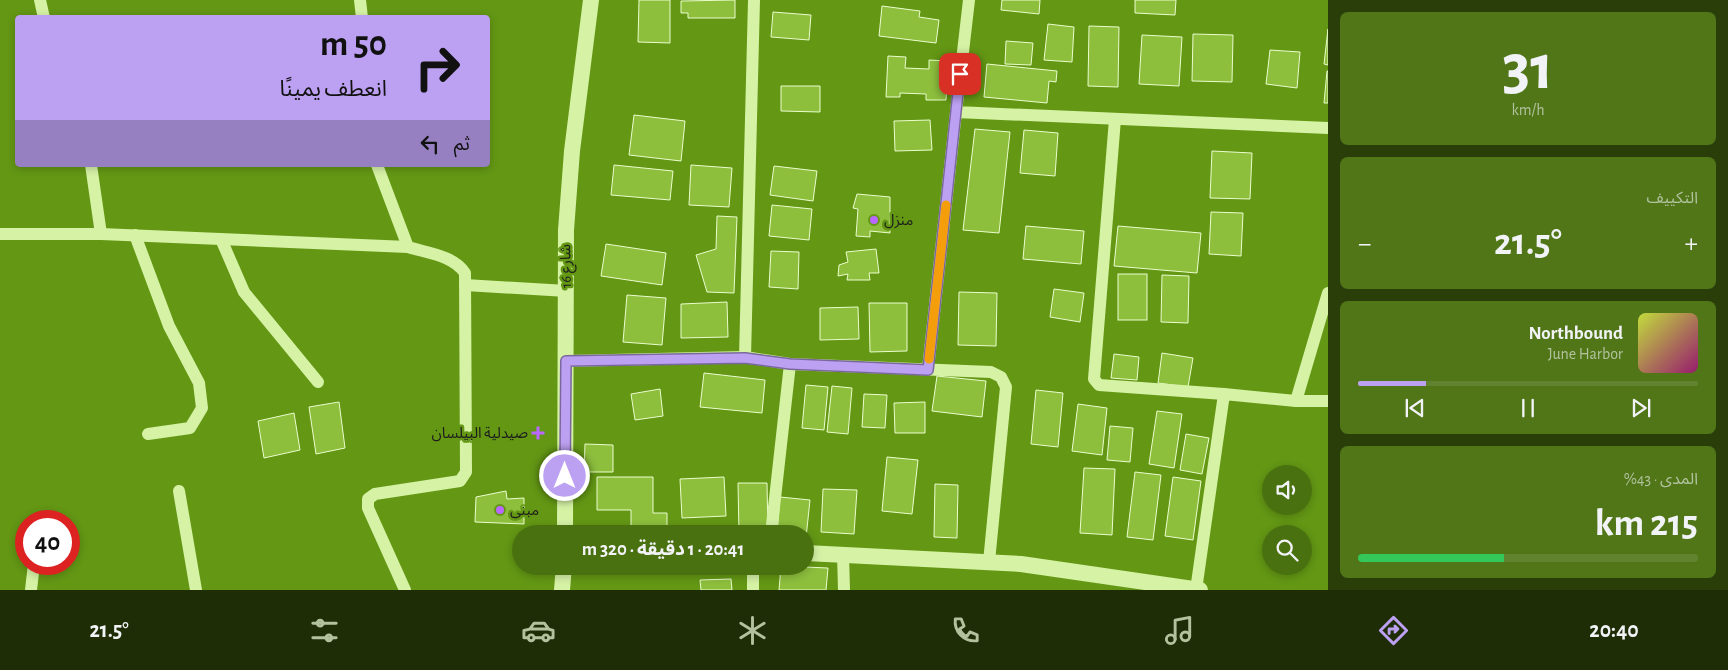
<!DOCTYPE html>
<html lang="ar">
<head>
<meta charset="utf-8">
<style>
	:root { --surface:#4a710f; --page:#517618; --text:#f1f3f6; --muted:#b2c29e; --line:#61832f; --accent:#bca0f2 }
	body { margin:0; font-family:"Alegreya Sans","Noto Sans Arabic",sans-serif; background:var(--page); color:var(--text); direction:rtl; height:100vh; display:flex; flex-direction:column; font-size:19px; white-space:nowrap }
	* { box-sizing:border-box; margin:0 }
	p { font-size:16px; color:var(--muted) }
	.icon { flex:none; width:28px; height:28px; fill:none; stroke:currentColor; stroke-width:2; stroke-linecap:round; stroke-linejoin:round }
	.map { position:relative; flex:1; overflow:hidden; direction:ltr }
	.drawer { display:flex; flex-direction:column; gap:12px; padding:12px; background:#293e08; width:400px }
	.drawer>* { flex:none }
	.banner { position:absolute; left:15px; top:15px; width:475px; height:152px; border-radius:5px; box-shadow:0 2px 8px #0003; direction:rtl; background:#bca0f2; color:#111; overflow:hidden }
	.buttons { position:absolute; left:1262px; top:465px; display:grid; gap:10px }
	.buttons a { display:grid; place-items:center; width:50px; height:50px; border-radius:50%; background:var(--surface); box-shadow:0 2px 8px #0003; font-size:25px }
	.speed { position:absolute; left:15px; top:510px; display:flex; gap:10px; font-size:25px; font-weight:700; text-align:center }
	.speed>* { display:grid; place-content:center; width:65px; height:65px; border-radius:50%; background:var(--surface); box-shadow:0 2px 8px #0003; line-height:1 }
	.speed .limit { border:8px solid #d22; background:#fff; color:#111 }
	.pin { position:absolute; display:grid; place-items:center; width:42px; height:42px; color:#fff; margin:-21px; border-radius:10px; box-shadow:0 2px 8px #0006 }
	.me { position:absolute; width:55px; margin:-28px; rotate:0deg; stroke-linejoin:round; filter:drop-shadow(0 0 4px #0008) }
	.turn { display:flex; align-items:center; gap:18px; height:105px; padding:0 20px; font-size:22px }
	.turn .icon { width:65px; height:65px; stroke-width:2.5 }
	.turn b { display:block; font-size:35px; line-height:42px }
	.then { display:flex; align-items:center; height:48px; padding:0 20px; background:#0003; gap:10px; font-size:19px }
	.big { font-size:38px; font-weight:700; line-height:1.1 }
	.drawer .card { flex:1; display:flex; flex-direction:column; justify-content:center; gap:8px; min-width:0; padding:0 18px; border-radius:8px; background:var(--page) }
	.drawer .dial { align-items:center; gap:0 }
	.dial b { font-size:65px; line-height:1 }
	.song { display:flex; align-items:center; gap:15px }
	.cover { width:60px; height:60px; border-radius:8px; background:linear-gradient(135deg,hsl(70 70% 55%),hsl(320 70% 35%)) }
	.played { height:5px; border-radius:2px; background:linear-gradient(90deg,var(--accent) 20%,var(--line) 20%) }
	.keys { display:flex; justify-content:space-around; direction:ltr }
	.heat { display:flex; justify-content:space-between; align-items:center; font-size:28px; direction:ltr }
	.charge { height:8px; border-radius:4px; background:linear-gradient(90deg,#34c759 43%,var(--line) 0) }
	.trip { position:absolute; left:512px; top:525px; width:302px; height:50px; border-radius:25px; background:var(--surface); box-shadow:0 2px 8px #0003; font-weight:700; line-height:50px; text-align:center; direction:rtl }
	.dock { display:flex; height:80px; justify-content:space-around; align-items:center; background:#1e2d06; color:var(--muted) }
	.dock .icon { width:35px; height:35px }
	.dock .selected { color:var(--accent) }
	.dock b { font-size:22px; color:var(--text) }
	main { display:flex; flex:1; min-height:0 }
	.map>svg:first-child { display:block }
</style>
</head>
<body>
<main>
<section class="drawer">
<div class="card dial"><b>31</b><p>km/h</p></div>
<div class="card"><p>التكييف</p>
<div class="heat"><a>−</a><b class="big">21.5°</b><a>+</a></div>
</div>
<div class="card">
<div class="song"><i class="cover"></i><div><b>Northbound</b><p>June Harbor</p></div></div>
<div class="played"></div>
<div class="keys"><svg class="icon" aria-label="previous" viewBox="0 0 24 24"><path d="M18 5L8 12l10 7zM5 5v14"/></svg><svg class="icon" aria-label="pause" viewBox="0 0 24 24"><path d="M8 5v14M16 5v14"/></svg><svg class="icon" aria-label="next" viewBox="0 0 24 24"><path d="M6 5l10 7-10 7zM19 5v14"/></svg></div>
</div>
<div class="card"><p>المدى · 43%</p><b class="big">215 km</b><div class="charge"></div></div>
</section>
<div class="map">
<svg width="1328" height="590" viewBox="0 0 1328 590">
	<rect width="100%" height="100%" fill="#639714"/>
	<g fill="#8dbf3d" stroke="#ebfdcd">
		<path d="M639,0H670V43L638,42Z"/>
		<path d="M735,0V18H688V13H681V1Z"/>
		<path d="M1002,0H1040L1039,14L1001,10Z"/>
		<path d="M1135,0H1176L1175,15L1135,13Z"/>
		<path d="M882,6L920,11L919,17L939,20L936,43L879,36Z"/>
		<path d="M773,12L811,15L809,40L771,37Z"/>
		<path d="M1048,24L1074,27L1072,62L1044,60Z"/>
		<path d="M1089,26L1119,27L1118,87L1088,86Z"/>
		<path d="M1328,29V65L1324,64Z"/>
		<path d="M1193,34L1233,35L1232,82L1192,81Z"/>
		<path d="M1142,35L1182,37L1179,86L1139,84Z"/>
		<path d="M1006,41L1033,43L1031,65L1005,64Z"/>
		<path d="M1270,50L1300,52L1297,88L1266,84Z"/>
		<path d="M888,56L906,57L905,68L929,69V60L948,61L946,100H926V94L900,93V97H886Z"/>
		<path d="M987,64L1057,71L1056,82L1049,81L1047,103L984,97Z"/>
		<path d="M1327,71H1328V103H1324Z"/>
		<path d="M781,86H820V112L781,111Z"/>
		<path d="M634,115L685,121L681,161L629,155Z"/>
		<path d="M930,120L932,150L895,151L894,121Z"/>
		<path d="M975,129L1010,132L999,233L963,230Z"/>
		<path d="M1024,130L1058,133L1055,176L1020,173Z"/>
		<path d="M1212,151L1252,153L1250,199L1210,198Z"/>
		<path d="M614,165L673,171L670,200L611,195Z"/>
		<path d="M691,165L732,168L729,207L689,205Z"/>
		<path d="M774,166L817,171L813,201L770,195Z"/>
		<path d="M857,194L890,197V233L870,231V237L856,236L858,209L853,208Z"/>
		<path d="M772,205L812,209L809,240L769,236Z"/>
		<path d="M1211,212L1243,213L1241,256L1209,254Z"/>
		<path d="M717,216L737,217L734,293L707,292L696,255L716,249Z"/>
		<path d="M1026,226L1084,231L1081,264L1023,259Z"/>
		<path d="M1118,226L1201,233L1197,273L1114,266Z"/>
		<path d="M606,244L666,253L662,285L601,276Z"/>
		<path d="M876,249L879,273H869L870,280H847L848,274L838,276L839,265L848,262L846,252Z"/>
		<path d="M771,251L799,252L798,289L769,287Z"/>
		<rect x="1118" y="274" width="29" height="46"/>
		<path d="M1162,275L1189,276L1188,323L1161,322Z"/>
		<path d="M1054,289L1084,293L1080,322L1050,317Z"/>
		<path d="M959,292L997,293L996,346L958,345Z"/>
		<path d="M627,295L666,298L662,345L623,342Z"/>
		<path d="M727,302L728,337L681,338V304Z"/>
		<path d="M869,303H907V351L870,352Z"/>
		<path d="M858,307L859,339L820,340V308Z"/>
		<path d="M1162,353L1193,358L1188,387L1158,383Z"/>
		<path d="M1114,354L1139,357L1137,380L1111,378Z"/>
		<path d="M704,373L765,380L762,413L700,407Z"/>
		<path d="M937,376L986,381L982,417L932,411Z"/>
		<path d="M806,385L828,387L824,430L802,428Z"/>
		<path d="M832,386L852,388L848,434L827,432Z"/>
		<path d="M660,389L663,416L635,420L631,394Z"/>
		<path d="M1036,390L1063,393L1058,447L1031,444Z"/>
		<path d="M864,394L887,395L885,428L862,427Z"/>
		<path d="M339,402L345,448L316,454L309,407Z"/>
		<path d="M925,402V433H895L894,403Z"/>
		<path d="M1078,404L1107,408L1102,455L1072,451Z"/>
		<path d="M1157,411L1182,414L1174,468L1149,464Z"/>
		<path d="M294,413L300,450L264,458L258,421Z"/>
		<path d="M1110,426L1133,428L1130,462L1107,460Z"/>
		<path d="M1186,434L1209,438L1202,474L1180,470Z"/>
		<path d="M585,444L613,445V472H584Z"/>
		<path d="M887,457L918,460L912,514L882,511Z"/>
		<path d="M1084,468L1115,469L1112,535L1080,533Z"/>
		<path d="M1135,472L1161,475L1153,540L1127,537Z"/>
		<path d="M597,477H653V513H667V534H631V510H597Z"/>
		<path d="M724,477L726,516L682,518L680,479Z"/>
		<path d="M1173,477L1201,481L1193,540L1165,536Z"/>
		<path d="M738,483H767L768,534H739Z"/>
		<path d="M935,484L958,485L957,538L934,537Z"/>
		<path d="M823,489L857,490L854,534L821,532Z"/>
		<path d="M506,491L507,499L524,498V524L475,522L476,497Z"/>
		<path d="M780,497L810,500L806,538V534H777Z"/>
		<path d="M781,566L828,568L826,590H779Z"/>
		<path d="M731,579L732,590H701L700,580Z"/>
	</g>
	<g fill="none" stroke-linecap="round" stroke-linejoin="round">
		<g stroke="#d5f2a5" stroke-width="12">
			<path d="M40,0L44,18"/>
			<path d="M360,0L362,18"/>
			<path d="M754,0L745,357L790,364L771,534"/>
			<path d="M969,0L956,112L1328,128"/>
			<path d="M1115,119L1094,379L1099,385L1224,394"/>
			<path d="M91,165L101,234L408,247"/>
			<path d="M377,165L408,247C427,253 453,255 465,273L466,472L460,481L375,494L368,499V508L405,590"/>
			<path d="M0,234H101"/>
			<path d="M135,235L169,326L199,383L202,408L190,428L148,434"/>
			<path d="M221,239L244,292L318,382"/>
			<path d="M465,285L567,291"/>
			<path d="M566,361L745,357"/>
			<path d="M790,364L991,372L1001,377L1006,387L989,562"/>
			<path d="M928,369L956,112"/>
			<path d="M1296,401H1328"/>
			<path d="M179,491L196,590"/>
			<path d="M843,554L844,590"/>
			<path d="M31,590L34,564"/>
			<path d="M753,590V566"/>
			<path d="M1196,590L1224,394L1296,401L1328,293"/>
		</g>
		<g stroke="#d5f2a5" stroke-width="16">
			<path d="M565,534L566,230L572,151L591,0"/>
			<path d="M806,553L1021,564L1200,590"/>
			<path d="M562,590L564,566"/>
		</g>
	</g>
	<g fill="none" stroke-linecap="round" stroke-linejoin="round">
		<defs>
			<path id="route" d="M565,476L566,361L745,358L790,364L928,370L960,74"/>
		</defs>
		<use href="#route" stroke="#7a689d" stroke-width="12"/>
		<use href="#route" stroke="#bca0f2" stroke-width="9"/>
		<path stroke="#f59e0b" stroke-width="9" d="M929,359L946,205"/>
	</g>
	<g fill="#b967ff" stroke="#639714" stroke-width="2">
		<circle cx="874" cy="220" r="5"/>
		<path d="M535.5 425.5h5v5h5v5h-5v5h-5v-5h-5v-5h5z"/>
		<circle cx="500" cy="510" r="5"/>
	</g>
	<g text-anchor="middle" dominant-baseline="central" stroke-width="5" stroke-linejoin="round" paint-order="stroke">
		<g font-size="15" fill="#1d1d1d" stroke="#639714" text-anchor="start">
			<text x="884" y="220">منزل</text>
			<text x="528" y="433" text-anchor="end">صيدلية البيلسان</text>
			<text x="510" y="510">مبنى</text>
		</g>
		<g font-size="15" fill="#1d1d1d" stroke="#639714">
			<text transform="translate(566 266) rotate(-91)">شارع 16</text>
		</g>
	</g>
</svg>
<div class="buttons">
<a><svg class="icon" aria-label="sound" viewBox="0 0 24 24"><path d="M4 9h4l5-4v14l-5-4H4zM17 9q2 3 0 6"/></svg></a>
<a><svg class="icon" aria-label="search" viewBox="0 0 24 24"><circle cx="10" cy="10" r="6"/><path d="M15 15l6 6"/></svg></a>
</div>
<div class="speed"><div class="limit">40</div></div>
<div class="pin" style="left:960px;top:74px;background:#d93025"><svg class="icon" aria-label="arrive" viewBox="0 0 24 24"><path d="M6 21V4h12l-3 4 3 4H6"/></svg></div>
<svg class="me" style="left:565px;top:476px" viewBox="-20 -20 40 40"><circle r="17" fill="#bca0f2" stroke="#fff" stroke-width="3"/><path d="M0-11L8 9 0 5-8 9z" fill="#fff"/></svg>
<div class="trip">20:41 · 1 دقيقة · 320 m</div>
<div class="banner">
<div class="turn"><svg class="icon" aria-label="right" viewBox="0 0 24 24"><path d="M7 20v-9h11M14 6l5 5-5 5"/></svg><div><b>50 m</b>انعطف يمينًا</div></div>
<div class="then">ثم<svg class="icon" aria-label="left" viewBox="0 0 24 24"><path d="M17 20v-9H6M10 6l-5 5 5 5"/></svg></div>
</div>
</div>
</main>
<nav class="dock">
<b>20:40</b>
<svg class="icon selected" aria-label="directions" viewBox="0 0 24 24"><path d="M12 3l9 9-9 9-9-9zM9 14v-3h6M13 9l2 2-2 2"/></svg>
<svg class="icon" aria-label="music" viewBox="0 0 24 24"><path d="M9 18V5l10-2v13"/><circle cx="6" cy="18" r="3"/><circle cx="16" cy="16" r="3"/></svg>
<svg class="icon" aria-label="phone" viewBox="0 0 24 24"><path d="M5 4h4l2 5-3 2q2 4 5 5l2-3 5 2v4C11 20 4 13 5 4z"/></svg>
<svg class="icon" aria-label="climate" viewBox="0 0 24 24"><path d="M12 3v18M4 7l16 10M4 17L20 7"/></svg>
<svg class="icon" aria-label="car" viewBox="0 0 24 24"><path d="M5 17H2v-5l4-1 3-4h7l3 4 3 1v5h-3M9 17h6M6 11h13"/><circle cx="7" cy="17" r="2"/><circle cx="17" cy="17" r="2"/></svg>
<svg class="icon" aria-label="filters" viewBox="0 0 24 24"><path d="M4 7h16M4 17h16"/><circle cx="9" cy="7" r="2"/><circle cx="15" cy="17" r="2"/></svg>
<b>21.5°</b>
</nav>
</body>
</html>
